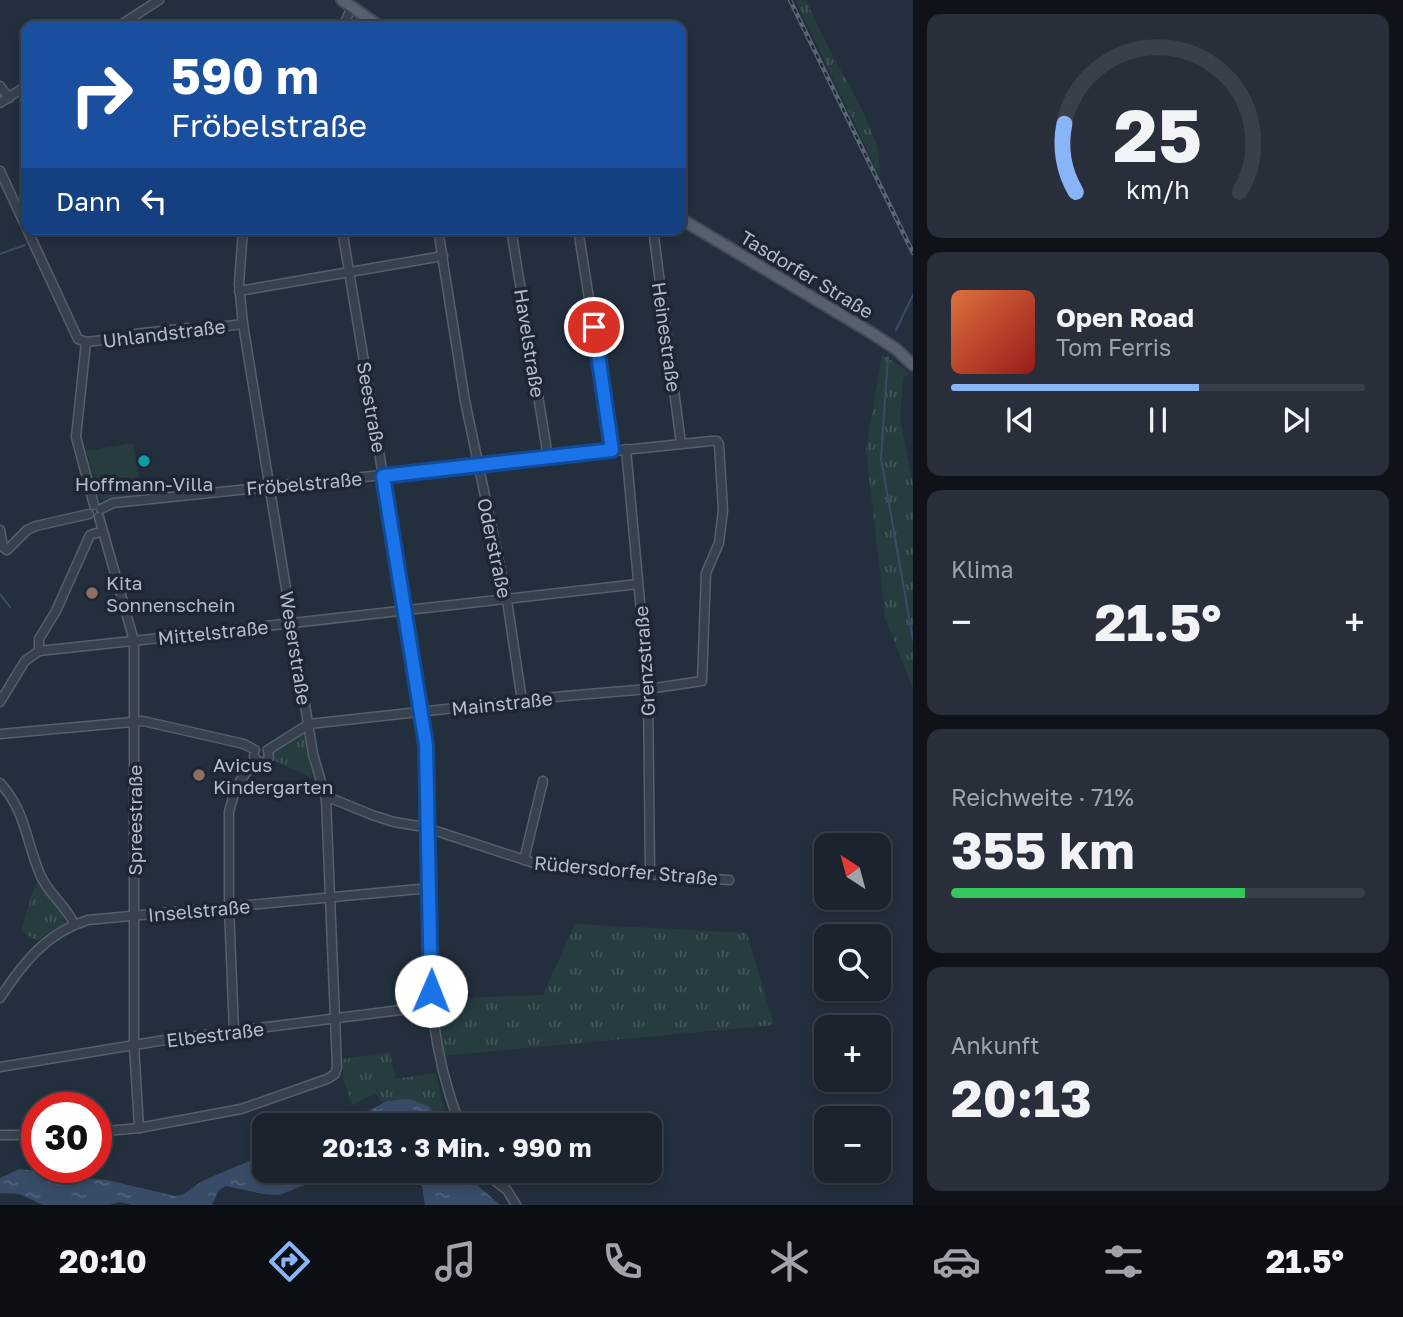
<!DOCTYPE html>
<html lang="de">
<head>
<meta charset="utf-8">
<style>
	:root { --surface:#1b232e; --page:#282f3a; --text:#f1f3f6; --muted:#a0a4aa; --line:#39404a; --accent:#8ab4f8 }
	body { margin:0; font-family:"Golos Text",sans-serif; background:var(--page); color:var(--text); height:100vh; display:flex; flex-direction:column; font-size:26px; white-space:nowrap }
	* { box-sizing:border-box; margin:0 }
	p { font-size:23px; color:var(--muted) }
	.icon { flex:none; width:38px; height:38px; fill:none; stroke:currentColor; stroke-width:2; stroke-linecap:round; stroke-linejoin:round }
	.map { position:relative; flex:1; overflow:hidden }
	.details { display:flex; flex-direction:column; gap:14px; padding:14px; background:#0f1319; width:490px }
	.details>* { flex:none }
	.hud { position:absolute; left:21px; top:21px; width:665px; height:214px; border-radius:14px; box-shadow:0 4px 10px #0003,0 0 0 2px var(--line); background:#1a4fa0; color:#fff; overflow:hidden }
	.needle { width:46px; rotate:324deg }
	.tools { position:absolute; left:814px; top:833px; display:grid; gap:14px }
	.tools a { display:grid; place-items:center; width:77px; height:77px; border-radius:14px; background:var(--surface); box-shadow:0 4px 10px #0003,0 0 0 2px var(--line); font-size:35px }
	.speed { position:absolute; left:21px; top:1092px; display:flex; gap:14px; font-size:35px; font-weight:700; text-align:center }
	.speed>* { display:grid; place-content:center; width:91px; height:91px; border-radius:50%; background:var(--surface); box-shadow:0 4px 10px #0003,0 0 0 2px var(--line); line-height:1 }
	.speed .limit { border:10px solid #d22; background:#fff; color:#111 }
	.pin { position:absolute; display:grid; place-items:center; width:60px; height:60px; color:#fff; margin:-30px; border:4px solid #fff; border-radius:50%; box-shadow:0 2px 7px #0007 }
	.me { position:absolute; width:77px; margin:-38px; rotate:1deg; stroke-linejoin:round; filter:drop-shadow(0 0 5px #0008) }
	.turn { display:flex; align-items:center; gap:24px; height:147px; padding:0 35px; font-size:32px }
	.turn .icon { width:91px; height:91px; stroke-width:2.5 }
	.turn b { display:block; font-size:49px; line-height:60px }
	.then { display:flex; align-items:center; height:66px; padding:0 35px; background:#0003; gap:14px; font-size:26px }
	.big { font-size:52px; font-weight:700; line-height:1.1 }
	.details .card { flex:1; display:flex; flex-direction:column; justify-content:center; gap:10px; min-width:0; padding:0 24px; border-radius:14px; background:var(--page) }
	.details .dial { align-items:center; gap:0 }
	.dial svg { height:182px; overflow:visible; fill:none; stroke:var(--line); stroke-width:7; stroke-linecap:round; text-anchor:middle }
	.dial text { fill:var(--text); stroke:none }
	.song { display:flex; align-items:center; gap:21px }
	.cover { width:84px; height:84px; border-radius:10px; background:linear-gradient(135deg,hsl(20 70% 55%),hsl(0 70% 35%)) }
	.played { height:7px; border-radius:4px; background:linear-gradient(90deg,var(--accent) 60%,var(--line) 60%) }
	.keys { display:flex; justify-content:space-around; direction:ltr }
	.heat { display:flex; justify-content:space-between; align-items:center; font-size:38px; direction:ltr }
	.charge { height:10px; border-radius:5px; background:linear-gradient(90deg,#34c759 71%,var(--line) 0) }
	.trip { position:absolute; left:252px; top:1113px; width:410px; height:70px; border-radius:14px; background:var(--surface); box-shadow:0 4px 10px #0003,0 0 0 2px var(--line); font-weight:700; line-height:70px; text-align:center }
	.menu { display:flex; height:112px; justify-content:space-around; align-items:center; background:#0b0e12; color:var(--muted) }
	.menu .icon { width:49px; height:49px }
	.menu .selected { color:var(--accent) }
	.menu b { font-size:32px; color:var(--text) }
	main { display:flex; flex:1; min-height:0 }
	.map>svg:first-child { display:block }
</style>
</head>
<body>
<main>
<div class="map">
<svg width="913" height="1205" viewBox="0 0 913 1205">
	<defs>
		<pattern id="grass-tufts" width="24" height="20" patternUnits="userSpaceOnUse" patternTransform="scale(1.75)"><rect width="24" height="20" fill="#263c3f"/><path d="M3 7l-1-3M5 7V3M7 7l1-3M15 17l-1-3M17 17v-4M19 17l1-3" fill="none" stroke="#435659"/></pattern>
		<pattern id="water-ripples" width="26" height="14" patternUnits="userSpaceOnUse" patternTransform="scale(1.75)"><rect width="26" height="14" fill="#394c67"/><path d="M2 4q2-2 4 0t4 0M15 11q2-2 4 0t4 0" fill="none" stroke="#53647b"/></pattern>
	</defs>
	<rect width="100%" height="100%" fill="#242f3e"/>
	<g fill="url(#grass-tufts)">
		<path d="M795,0H806L830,51L862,109L878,148L880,176Z"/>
		<path d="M882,355L904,368L913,377L908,374L903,378L900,418L913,485V688L885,618L866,450Z"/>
		<path d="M306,730L312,778L273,760L272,752Z"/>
		<path d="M38,881L58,904L65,923L38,941L21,931L33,891Z"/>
		<path d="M575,924L747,933L774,1025L441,1056L439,999L543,995Z"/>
		<path d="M390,1052L395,1079L436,1073L447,1125L435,1113L387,1101L382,1103L375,1093L352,1105L343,1078V1059Z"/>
	</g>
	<path fill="#263c3f" d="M133,443L142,496L101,500L86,451Z"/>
	<g fill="url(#water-ripples)">
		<path d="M410,1099L428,1106L446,1125H342L387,1101Z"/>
		<path d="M264,1155V1171H375L305,1185L279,1195L264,1194L226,1186L219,1190L212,1205H132L120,1202L109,1205H43L19,1194L0,1193V1178L19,1169L67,1174L79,1178L107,1180L175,1196L184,1194L202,1181Z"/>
		<path d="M422,1171H465L469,1178L500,1205H425L421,1180Z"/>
	</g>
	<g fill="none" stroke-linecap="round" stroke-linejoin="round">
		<g stroke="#394c67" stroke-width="2">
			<path d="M0,254L25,245"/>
			<path d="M896,330L913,295"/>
			<path d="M888,357L881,458L913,640"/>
			<path d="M0,594L10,607"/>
		</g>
		<defs>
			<g id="minor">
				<path d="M119,26L159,0"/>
				<path d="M343,26L352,7"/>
				<path d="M0,86L9,98"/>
				<path d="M0,103L26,86"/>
				<path d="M0,171L78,339L86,342"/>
				<path d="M342,229L422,711L428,760L432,1006C436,1048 445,1086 460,1125"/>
				<path d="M438,229L465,401L507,600L522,701"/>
				<path d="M511,229L548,457"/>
				<path d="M578,229L613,450"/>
				<path d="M653,229L681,444"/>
				<path d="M239,291L443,256"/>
				<path d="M86,342L76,437L94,505"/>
				<path d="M86,342L131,337L135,334L188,328L193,330L243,324"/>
				<path d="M626,449L648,689L650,874"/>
				<path d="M101,509L113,503L711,441H717L719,444L723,510L719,543L706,573L702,681L648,689L565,696L309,724L268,750"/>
				<path d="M99,517L134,641V1045L139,1128"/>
				<path d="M0,530L3,547L7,550L27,530L36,526L89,514"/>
				<path d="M39,651L160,638C172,632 182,631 195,634L638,584"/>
				<path d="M0,702L25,661L39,651V639L56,611L90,535L103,531"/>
				<path d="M0,734L143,721L244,744L255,750"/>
				<path d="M254,756L257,761L264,763L269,758L268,750"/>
				<path d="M0,783C26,811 26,842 40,874C47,893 66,905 74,924"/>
				<path d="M326,799H333L372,815L394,822L424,827L546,867L729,880"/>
				<path d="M524,860L543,781"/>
				<path d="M0,998C23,963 46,933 88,920L430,888"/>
				<path d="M234,1031L229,907V812L236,787L255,760"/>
				<path d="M0,1067L165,1040L432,1006"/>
				<path d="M96,1132L139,1128L241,1109L327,1079L335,1074L337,1067L326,799L313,754L243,324L239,284L243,229"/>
				<path d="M0,1135H37"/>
				<path d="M482,1171L507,1190L516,1205"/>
			</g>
			<g id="major">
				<path d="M342,0L379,26"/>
				<path d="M681,219L870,332L896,349L913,365"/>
			</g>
		</defs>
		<use href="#minor" stroke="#565f6c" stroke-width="11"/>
		<use href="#major" stroke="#414a57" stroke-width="14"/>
		<use href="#minor" stroke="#38414e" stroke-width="8"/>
		<use href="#major" stroke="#56606e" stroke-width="10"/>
		<defs>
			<path id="rail" d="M790,0L913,253"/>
		</defs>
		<use href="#rail" stroke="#5a6575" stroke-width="4.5"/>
		<use href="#rail" stroke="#1d2633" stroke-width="2" stroke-dasharray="5" stroke-linecap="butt"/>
	</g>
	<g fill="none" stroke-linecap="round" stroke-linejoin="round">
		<defs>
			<path id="route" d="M431,991L426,745L383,476L612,450L594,327"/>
		</defs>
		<use href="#route" stroke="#114b97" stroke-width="18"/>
		<use href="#route" stroke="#1a73e8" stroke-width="12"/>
	</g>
	<circle fill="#0f9aa8" stroke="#1d2633" stroke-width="2.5" cx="144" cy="461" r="7"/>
	<g fill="#8d6e63" stroke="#1d2633" stroke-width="2.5">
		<circle cx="92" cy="593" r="7"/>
		<circle cx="199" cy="775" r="7"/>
	</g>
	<g text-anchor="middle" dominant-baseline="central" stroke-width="7" stroke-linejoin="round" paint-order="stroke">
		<g font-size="19" fill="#b4bcc9" stroke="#1d2633">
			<text transform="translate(807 274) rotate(31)">Tasdorfer Straße</text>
			<text transform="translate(164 333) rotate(-7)">Uhlandstraße</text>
			<text transform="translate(667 337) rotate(82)">Heinestraße</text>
			<text transform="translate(530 343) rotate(81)">Havelstraße</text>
			<text transform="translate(372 407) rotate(80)">Seestraße</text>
			<text transform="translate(304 483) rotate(-5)">Fröbelstraße</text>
			<text transform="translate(495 548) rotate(78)">Oderstraße</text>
			<text transform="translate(213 632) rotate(-6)">Mittelstraße</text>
			<text transform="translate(296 648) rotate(81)">Weserstraße</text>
			<text transform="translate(644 661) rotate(-94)">Grenzstraße</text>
			<text transform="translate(502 703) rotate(-6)">Mainstraße</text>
			<text transform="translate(134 820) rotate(-90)">Spreestraße</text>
			<text transform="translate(626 870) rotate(5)">Rüdersdorfer Straße</text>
			<text transform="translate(199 910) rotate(-5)">Inselstraße</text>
			<text transform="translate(215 1034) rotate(-7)">Elbestraße</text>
		</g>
		<g font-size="19" fill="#b4bcc9" stroke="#1d2633" text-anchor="start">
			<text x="144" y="483" text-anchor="middle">Hoffmann-Villa</text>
			<text x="106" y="582">Kita<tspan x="106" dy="22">Sonnenschein</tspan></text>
			<text x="213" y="764">Avicus<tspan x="213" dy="22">Kindergarten</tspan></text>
		</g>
	</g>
</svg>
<div class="tools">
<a><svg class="needle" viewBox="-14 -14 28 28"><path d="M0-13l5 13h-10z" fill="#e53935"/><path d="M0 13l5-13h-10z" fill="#a0a4aa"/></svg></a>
<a><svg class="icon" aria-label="search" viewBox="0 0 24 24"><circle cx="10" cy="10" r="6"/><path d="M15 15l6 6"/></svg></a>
<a>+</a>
<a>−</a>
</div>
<div class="speed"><div class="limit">30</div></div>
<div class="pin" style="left:594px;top:327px;background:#d93025"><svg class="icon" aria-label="arrive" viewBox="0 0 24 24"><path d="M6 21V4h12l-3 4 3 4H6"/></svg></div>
<svg class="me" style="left:431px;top:991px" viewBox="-20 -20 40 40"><circle r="19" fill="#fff"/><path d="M0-13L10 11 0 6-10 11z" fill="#1a73e8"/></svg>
<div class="trip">20:13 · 3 Min. · 990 m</div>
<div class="hud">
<div class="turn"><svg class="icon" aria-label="right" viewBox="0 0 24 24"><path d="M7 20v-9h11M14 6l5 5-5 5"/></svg><div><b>590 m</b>Fröbelstraße</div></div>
<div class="then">Dann<svg class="icon" aria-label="left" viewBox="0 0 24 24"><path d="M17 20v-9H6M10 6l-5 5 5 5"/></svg></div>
</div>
</div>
<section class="details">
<div class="card dial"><svg viewBox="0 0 100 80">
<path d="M14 69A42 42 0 1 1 86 69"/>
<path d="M14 69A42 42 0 0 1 9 39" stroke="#8ab4f8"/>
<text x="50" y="56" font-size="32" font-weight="700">25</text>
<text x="50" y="72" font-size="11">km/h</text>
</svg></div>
<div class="card">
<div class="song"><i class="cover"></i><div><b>Open Road</b><p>Tom Ferris</p></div></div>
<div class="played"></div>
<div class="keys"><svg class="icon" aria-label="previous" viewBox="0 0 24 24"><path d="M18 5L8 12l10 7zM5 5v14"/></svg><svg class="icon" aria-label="pause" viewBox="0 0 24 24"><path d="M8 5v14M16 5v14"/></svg><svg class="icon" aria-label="next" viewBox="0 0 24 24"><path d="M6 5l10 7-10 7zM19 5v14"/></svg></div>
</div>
<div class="card"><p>Klima</p>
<div class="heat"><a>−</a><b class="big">21.5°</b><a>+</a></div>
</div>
<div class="card"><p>Reichweite · 71%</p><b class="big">355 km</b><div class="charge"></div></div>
<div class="card"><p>Ankunft</p><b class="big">20:13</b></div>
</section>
</main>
<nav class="menu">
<b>20:10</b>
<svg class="icon selected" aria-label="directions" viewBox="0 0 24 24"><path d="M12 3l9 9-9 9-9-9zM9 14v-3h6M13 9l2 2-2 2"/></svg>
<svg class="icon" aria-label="music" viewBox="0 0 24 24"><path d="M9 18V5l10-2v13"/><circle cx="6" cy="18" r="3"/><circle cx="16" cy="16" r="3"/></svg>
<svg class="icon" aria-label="phone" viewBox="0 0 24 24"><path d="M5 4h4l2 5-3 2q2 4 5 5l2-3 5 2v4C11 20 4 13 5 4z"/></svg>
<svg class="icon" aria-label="climate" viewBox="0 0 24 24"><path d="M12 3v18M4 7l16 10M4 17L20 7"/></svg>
<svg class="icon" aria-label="car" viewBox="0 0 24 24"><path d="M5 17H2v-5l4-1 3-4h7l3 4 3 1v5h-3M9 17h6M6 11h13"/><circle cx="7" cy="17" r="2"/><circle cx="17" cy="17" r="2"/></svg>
<svg class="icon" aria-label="filters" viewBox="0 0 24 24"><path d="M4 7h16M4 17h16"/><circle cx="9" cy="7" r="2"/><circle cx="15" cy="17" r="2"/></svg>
<b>21.5°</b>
</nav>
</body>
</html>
